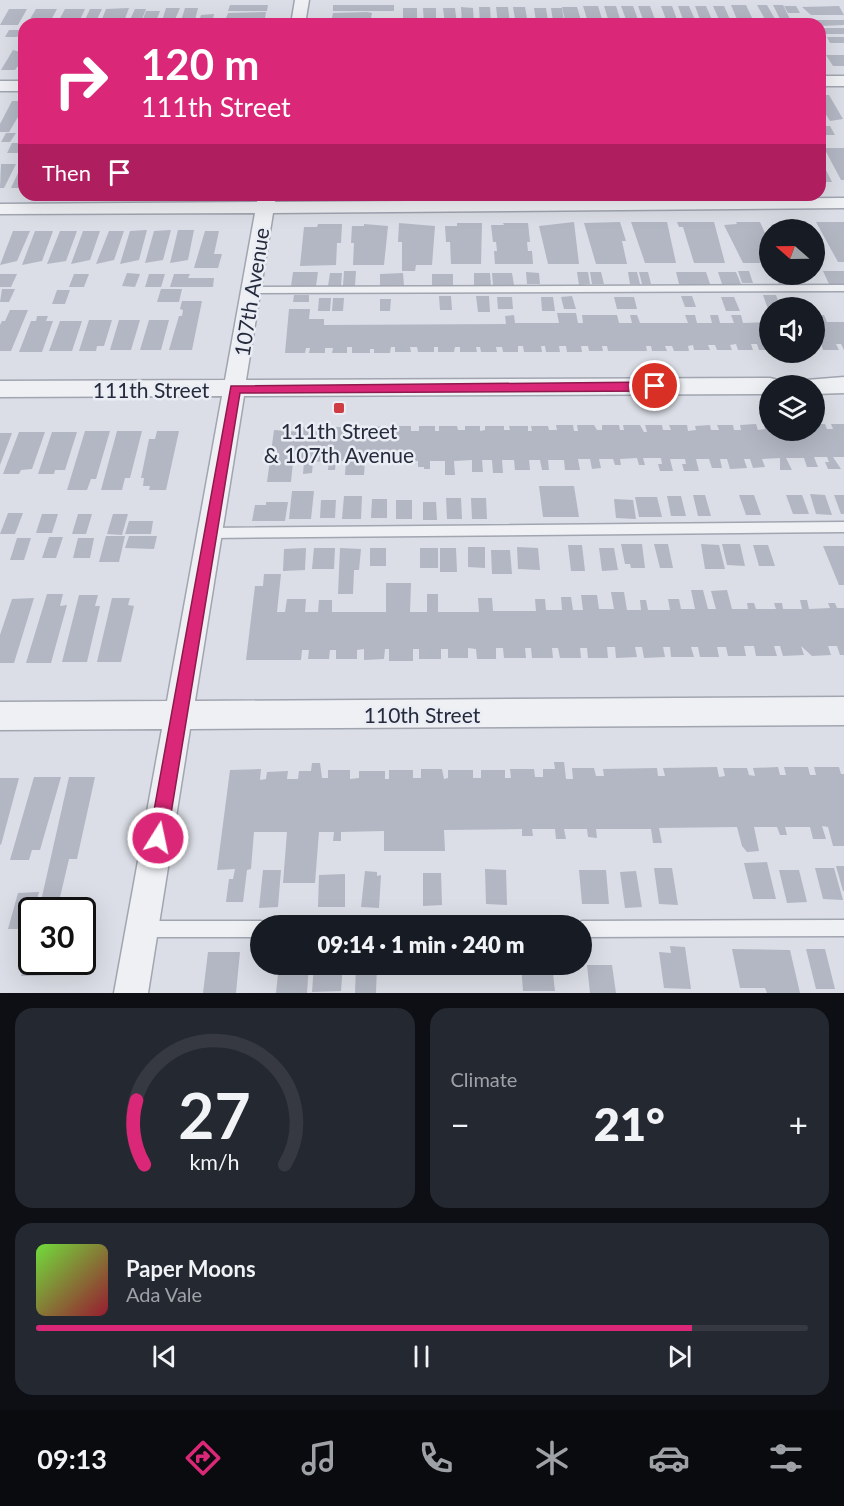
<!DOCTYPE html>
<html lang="en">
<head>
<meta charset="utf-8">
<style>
	:root { --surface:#171b24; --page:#242831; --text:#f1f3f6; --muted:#9ea1a6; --line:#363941; --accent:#db2777 }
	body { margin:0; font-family:Lato,sans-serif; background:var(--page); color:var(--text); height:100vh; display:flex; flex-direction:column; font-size:22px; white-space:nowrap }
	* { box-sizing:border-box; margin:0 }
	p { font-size:20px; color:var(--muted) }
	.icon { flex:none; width:33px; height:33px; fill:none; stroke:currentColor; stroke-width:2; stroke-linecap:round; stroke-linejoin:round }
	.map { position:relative; height:993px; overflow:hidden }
	.drawer { display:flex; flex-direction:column; gap:15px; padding:15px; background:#0d0f14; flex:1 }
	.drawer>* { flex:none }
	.top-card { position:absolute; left:18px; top:18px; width:808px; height:183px; border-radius:18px; box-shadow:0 6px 24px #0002; background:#db2777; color:#fff; overflow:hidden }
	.needle { width:39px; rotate:290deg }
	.controls { position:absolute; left:759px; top:219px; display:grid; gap:12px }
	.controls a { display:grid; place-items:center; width:66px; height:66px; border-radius:50%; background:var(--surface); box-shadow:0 6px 24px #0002; font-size:30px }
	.speed { position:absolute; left:18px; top:897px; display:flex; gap:12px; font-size:30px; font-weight:700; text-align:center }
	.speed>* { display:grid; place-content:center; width:78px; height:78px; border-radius:50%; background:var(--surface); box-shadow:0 6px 24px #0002; line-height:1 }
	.speed .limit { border:3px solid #111; border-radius:9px; background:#fff; color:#111 }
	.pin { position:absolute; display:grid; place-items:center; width:51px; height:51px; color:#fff; margin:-26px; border:3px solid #fff; border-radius:50%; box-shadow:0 2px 6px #0007 }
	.me { position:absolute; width:66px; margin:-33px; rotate:10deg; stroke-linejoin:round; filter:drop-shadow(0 0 4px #0008) }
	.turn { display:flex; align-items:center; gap:21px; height:126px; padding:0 24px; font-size:27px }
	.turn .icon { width:78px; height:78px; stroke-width:2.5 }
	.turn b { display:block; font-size:42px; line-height:51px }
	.then { display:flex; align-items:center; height:57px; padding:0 24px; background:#0003; gap:12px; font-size:22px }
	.big { font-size:45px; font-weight:800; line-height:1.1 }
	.drawer .card { flex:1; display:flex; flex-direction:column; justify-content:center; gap:9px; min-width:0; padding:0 21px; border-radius:18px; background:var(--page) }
	.drawer .dial { align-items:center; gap:0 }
	.dial svg { height:156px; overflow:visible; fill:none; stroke:var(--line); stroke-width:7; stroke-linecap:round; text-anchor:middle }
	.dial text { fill:var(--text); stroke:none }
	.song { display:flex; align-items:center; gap:18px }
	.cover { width:72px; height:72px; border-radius:9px; background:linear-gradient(135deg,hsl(100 70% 55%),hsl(350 70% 35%)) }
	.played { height:6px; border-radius:3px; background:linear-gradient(90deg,var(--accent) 85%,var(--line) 85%) }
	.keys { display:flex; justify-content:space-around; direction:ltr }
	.heat { display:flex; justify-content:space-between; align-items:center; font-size:33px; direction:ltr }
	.drawer .tiles { flex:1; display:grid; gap:15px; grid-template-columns:1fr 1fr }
	.card:last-child { grid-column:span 2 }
	.trip { position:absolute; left:250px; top:915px; width:342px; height:60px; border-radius:30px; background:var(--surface); box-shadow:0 6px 24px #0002; font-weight:800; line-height:60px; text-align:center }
	.menu { display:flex; height:96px; justify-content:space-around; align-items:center; background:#090b0e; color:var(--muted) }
	.menu .icon { width:42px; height:42px }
	.menu .on { color:var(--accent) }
	.menu b { font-size:27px; color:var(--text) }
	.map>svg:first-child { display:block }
</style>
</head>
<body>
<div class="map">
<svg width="844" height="993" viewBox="0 0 844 993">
	<rect width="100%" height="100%" fill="#dbdee6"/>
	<g fill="#b2b7c3">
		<path d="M230,5H268L267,11H228Z"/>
		<rect x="333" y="5" width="61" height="6"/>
		<path d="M731,5H746L753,20H764L766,24H739Z"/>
		<path d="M757,5H767L775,19L766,21Z"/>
		<path d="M773,5H783L791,21L780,19Z"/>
		<path d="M583,6H598L602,19L588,22Z"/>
		<path d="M604,6H616L621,22H609Z"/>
		<path d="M621,6H633L639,22H627Z"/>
		<path d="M638,6H650L656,22H644Z"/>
		<path d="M661,6H672L678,22H667Z"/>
		<path d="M678,6H689L696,22H684Z"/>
		<path d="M695,6H706L713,22H701Z"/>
		<path d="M713,6H724L732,24H721Z"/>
		<path d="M784,6H796L800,13H788Z"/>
		<path d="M839,6L844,15H811L802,7Z"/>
		<path d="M461,7L473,8L474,24H462Z"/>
		<path d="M479,7H490L491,24H480Z"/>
		<path d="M496,7H508L510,24H498Z"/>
		<path d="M513,7H525L528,24H516Z"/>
		<path d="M562,7H577L581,20H565Z"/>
		<path d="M129,8L123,24H100L106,9Z"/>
		<path d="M166,8H180L173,24H161Z"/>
		<path d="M185,8H198L194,24H180Z"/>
		<rect x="403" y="8" width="14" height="15"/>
		<path d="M423,8H436V24H424Z"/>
		<path d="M443,8H455L457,24H445Z"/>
		<path d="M534,8H546L548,21H536Z"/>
		<path d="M551,8H562L564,21H553Z"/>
		<path d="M9,9H27L18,25H0Z"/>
		<path d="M36,9H57L49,24H27Z"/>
		<path d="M65,9H85L78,24H57Z"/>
		<path d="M90,9H102L95,23L83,24Z"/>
		<path d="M135,9H146L140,24H128Z"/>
		<path d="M146,11H160L155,24H141Z"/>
		<path d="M266,12L265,18H226L228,13Z"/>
		<path d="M333,13L367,12L372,13L371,18H332Z"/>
		<path d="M214,14L212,24H198L201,15Z"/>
		<path d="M264,20L263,24H225L226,21Z"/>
		<path d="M333,20H369L368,24H332Z"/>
		<path d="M815,20H844V25L820,26Z"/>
		<path d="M821,28H844V34H825Z"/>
		<path d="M9,30H22L17,37H5Z"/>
		<path d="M827,37H844V43H830Z"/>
		<path d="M13,50L24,53L18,66L15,70H1Z"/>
		<path d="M826,55H844V66H833Z"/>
		<path d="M820,95H829L843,119L830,121L820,105Z"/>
		<path d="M12,101H24V107L9,132H0V124Z"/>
		<path d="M820,126H830L835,135H825Z"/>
		<path d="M6,133H16L10,142H1Z"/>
		<path d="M12,143H24V153H7Z"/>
		<path d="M824,148H844V180H841Z"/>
		<path d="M820,158L832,182H820Z"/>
		<path d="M24,160V188H11Z"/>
		<path d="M1,164H16L4,188H0Z"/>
		<path d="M806,221L810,230H773L771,225Z"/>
		<path d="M574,222L579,264H548L539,226Z"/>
		<path d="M620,222L626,241H622L627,264H596L584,223Z"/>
		<path d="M631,222H667L676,263H645Z"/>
		<path d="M677,222H714L725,263H694L683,227H679Z"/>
		<path d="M736,222H760L770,244L766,245L770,263H743L724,225L737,224Z"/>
		<path d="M816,222H844V262H838Z"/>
		<path d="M399,223L435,226L432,265H416L415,271H402V242H398Z"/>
		<path d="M457,223H482L481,264H451L450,242H446L445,226H457Z"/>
		<path d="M503,223H528L530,242H527L528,251H532L533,264H495L494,251H497L496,242H493L491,225H504Z"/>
		<path d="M318,224H342L341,243H337L336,265L300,266L304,227H317Z"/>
		<path d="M364,224L388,226L384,265H353L354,243H351L352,226H364Z"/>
		<path d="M147,230L139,260L120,264L130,231Z"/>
		<path d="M171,230L163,260L145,263L154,231Z"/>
		<path d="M178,230H194L188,260L170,263Z"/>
		<path d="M13,231H30L17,261L0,265Z"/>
		<path d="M35,231H53L42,261L22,265Z"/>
		<path d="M60,231H77L66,261L47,264Z"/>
		<path d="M83,231H100L90,260L71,264Z"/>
		<path d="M109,231H124L114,260L96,264Z"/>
		<path d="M205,231H219L214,254H222L218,268H194Z"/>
		<path d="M344,271H356L355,286H343Z"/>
		<path d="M738,271H749L753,283H742Z"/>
		<path d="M823,271H844V284H829Z"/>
		<path d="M293,272H318L316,286H291Z"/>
		<path d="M526,272L539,273L540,284H527Z"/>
		<path d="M577,272H588L590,284L579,285Z"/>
		<path d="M590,272H601L604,284H592Z"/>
		<path d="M628,272H637L640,284H630Z"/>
		<path d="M639,272H648L651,284H642Z"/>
		<path d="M676,272H706L710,284H679Z"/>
		<path d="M718,272H736L741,284H722Z"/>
		<path d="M127,273L140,274L135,287L122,286Z"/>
		<path d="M330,273H342L341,286H328Z"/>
		<path d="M403,273L404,286H380V274Z"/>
		<path d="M474,273H490L491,286H474Z"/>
		<path d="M492,273H512L514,285H493Z"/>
		<path d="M0,274H17L11,287H0Z"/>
		<path d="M74,274H89L84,287H69Z"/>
		<path d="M149,274H165L161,287H145Z"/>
		<path d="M174,274H190L188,278H214L213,287H170Z"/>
		<rect x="432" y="274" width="21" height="11"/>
		<path d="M775,274H800L807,277L809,281L779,284Z"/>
		<path d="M2,289H15L9,302H0Z"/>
		<path d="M161,289H182L179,302H157Z"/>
		<path d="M57,290H70L65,304H52Z"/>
		<path d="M294,295H309V302H293Z"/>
		<path d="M763,295H776L781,308H770L769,312Z"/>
		<path d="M439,296H451L452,310H440Z"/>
		<path d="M476,296H489L490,312H478Z"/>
		<path d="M572,296L576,309H564L561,297Z"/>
		<path d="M681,296H692L696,307H685Z"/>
		<path d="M497,297H512L513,309H498Z"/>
		<path d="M541,297H553L555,311H542Z"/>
		<path d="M614,297H634L637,309H617Z"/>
		<path d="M721,297H734L740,311H726Z"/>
		<path d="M319,298H331L330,311H318Z"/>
		<path d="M333,298H344L343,311H332Z"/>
		<path d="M380,299H391L390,311H380Z"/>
		<path d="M796,299L800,308H786L783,300Z"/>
		<path d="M182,301H202L192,350H169L179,316H182L183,310L180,309Z"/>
		<path d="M289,309H310L309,319H324V325L506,324L505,316L514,315L515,323H559L557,313H576L578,323H583L582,315H617L619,323H632L630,315H637L640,323H688L685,315H695L697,323H712L710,315H718L720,323H734L731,315H741L743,323L770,322V350H759L757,344H751L753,350H738L736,344L730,345L732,350H717L715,345H708L710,350H694L693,345L688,346L689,351H674L672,346H665L667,351H652L651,346H646L647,351H608L607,346H602L603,351H589L588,346H581L582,352H567L566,346H559L560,352H546L545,346H541L542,352H524L523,346H518V352H503L502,347H496L497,352H481L480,347H476L477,352H460V347H455L454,352H438V347H434V352H418L417,347H410L411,352H395V347H391L390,353H374V349H370V353H352V347H347V353H332L333,348H325V353H309L310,348H306L305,353H285Z"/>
		<path d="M10,310H28L11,351H0V325L2,321H5Z"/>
		<path d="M814,315H824L827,322H844V350L841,344H836L839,350H823L821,344H814Z"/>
		<path d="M37,316H48L46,321H53L42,352H19L31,321H36Z"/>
		<path d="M89,320H112L104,346H97L96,351H79Z"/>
		<path d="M119,320H140L131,350H110Z"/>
		<path d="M149,320H169L161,350H140Z"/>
		<path d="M60,321H82L72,351H49Z"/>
		<path d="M756,424L758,430L765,429L764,424H770V430H814V424H825L827,429H833L831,424H844V457H833L841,469H828L825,462H829L827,457H814L818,467H807L804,458H786L792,470H780V458L762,459L765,467L753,468L750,459H744L747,468L730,469L727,459H720L722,468H712L709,459H696L699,471H684L682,464H686L685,459H670L673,471H660L658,464H662L661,458H643L645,465H639L637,458L620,459L621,465H615L613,459H599L601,468L592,469L590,459H578L580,470H565L564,460H548L549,470H542L540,460H529L530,470H515L514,460H502L503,473H493L492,460H482L483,472H472V460L454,461L455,475H445V461H430V469H424V467H418V461H365L364,475H345L346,461H336L335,470H328L329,461L313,462L312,473L303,474L304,462H293L291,482H267L274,430L302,432L303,427H319L318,431H325V427H343V431H347V427L364,426V431H371V427L389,426L390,431H395V426H411V431H419V426H435V431H439V426H457L458,430H465V426H480V431L485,430V426H504V430H510L509,426H528V431H532L531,426H548L549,430H557L556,425H573L574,431H578L577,425H594L597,430H602V425H619L620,430H624L623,425H640L644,432H647L645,425H662L663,430H671L669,425H687L688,431L696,430L695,426L710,425L711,430H719L717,425H733L734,430H741L740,425Z"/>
		<path d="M85,431H110L96,479H91L87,490H67Z"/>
		<path d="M117,431H142L130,478H125L122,490H101Z"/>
		<path d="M157,431H179L166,490H149L150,486H143L144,478H141L149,439H155Z"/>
		<path d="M19,432H45L32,469L21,470L19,474H3Z"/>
		<path d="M52,432H77L65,470H55L54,474H38Z"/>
		<path d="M0,433H12L0,465Z"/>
		<path d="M539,486H574L579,517H543Z"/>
		<path d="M292,491H314L311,519H289Z"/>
		<path d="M810,494L825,495L832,515L816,514Z"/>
		<path d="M693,495H705L711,516H698Z"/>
		<path d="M739,495H754L761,515H746Z"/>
		<path d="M786,495H802L809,514H793Z"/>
		<path d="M834,495H844V514H841Z"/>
		<path d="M344,496H362L361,519H342Z"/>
		<path d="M667,496H681L686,516H671Z"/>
		<path d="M635,497H657L662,517H639Z"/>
		<path d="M446,498H461L462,519H447Z"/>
		<path d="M471,498H486L487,519H472Z"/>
		<path d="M372,499H387V518H371Z"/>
		<path d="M614,499L633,500L636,519L616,518Z"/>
		<path d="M321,500H336L335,518H320Z"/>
		<rect x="396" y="500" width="16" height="19"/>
		<path d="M266,502H288L285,521H252L255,505H266Z"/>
		<path d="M423,502H436L437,520H423Z"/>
		<path d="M8,513H23L15,534H0Z"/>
		<path d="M42,514H58L52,533H36Z"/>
		<path d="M78,514H92L86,534H72Z"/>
		<path d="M113,514H128L122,535L107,534Z"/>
		<path d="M129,521H153L151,534H125Z"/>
		<path d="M106,536H125L119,562H99Z"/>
		<path d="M129,536H157L154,549L125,548Z"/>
		<path d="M49,537H63L56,558H42Z"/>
		<path d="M17,538H31L24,560H10Z"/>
		<path d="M78,538H94L90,558H73Z"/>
		<path d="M621,544H642L645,568H631L630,564H625Z"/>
		<path d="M654,544H668L673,568H660Z"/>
		<path d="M701,544L719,545L725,569H705Z"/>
		<path d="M722,544H740L745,566L727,565Z"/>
		<path d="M568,545H582L585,571H571Z"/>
		<path d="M753,545H768L775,566H759Z"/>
		<path d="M823,546H844V585H839Z"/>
		<path d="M468,547H485V568L468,567Z"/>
		<path d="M517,547L538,548L540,570L518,569Z"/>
		<path d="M306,548L305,570L283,571L284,549Z"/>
		<path d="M314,548H335L334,569H312Z"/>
		<path d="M340,548L361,549L359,570H354L353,594H338Z"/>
		<rect x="370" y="548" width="16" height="18"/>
		<rect x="420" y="548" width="18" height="20"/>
		<path d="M440,548H456L457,572H440Z"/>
		<path d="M599,548H614L618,570L602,571Z"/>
		<path d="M491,550H510L512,574H492Z"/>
		<path d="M264,574H281L277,612H285L287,599H306L305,612H318L319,600H332V612H386V583H411L410,612H427V594H438V612H479L478,598H492L493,611H536L535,599H545L546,610H562L561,597H571L573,610H583L581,595H597L599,609H614L611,592H624L627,610H641L640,600H646L648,610H670L668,599H679L681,609H695L691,590H703L708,609H716L711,591L727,590L732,609H748L747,603H754L756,609H776L774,603H782L783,609H802L800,600H807L809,609L830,608L828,603H835L837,608H844V655H840L837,646H828L831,655L812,656L801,646L804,655L783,656L780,646H774L777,656H756L754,646H744L746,656H728L726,647H717L719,657H700L698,647H691L694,657H671L670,647H663L665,657L644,658L642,647H635L637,657L616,658L615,647H607L608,658H588L587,648H580L581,658H560L558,648H552L553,658H532L531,648H525L526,658H504L503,648H496V659H477L476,649L468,648V658H448V649H441V659H419V649H413V661H389V649H385L384,659L364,660V649L357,650V659H336V650H330L329,659H308L309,650H302L301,660H246L255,586H263Z"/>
		<path d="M47,594H63L60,606L67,605L51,663H26Z"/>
		<path d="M79,595H98L95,606H100L87,662H62Z"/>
		<path d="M34,598L14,663H0V635L12,599Z"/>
		<path d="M112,598H130L128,605L134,606L121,662H97Z"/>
		<path d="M554,762H564L566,779H573L572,768H594L596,776H604L603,769L657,768L658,776H665L663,768L717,767L719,777L725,776L723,768H747L749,775L755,776L753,768L778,767L780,775H786L784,767H808L810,775H816L814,767H839L841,774H844V846H833L828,827L822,826L826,839H813L810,827H785L787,835H780L777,827H754L759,851L747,852L742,846L737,827L659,828L662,843H653L651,829H596L597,838L588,837L587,829H564L566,839H556L555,829H532L533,836H522V829L444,830L445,851H384V831L341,832V841H333L334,832H319L315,883H283L287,832H254L251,869L247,870L243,902H226L229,879H233L235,869L217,870L230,770L261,769L260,780L266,779L267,772L288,771L287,779H298L299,771H311L312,763H320L322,778H328V770H350V779L359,778V771H385V779H389V770H413V778H421V769H442L444,779L448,778V770H473V778H481V770H505V778H511L510,769H534L535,777H543V769H555Z"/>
		<path d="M34,777H61L40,850H32L29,860H10Z"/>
		<path d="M69,777H95L77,859H69L57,910H39Z"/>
		<path d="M0,778H19L1,845L0,844Z"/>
		<path d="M767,862L776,899H753L744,863Z"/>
		<path d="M836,866H844V891H843Z"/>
		<path d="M654,868H672L678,905L659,904Z"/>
		<path d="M815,868H834L843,900L823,899Z"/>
		<path d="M485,869L506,870L507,905L486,904Z"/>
		<path d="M263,870H281L278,907L259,908Z"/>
		<path d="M579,870H606L609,904H582Z"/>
		<path d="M779,870H799L807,902L787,903Z"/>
		<path d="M365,871L377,872V876L381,875L379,908L361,907Z"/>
		<path d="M636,871L642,907L625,908L620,872Z"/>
		<path d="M423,873H441L442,905L423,906Z"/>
		<path d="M345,874V907H318L319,875Z"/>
		<path d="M39,892L34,910H32L30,929H8L18,893Z"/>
		<path d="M31,935L32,962H62L59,975L21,976Z"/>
		<path d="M670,946L685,947L691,989L664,988L659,952L671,953Z"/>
		<path d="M732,949L790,950L800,993H767L765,988H740Z"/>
		<path d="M806,949H825L835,989H816Z"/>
		<path d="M208,952H240L236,993H203Z"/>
		<path d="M279,964H309L307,993H276Z"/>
		<path d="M314,964H343L341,991L312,992Z"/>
		<path d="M356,964H377L376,993H355Z"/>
		<path d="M521,964H552L555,991H523Z"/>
		<path d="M587,965H612L616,993H590Z"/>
	</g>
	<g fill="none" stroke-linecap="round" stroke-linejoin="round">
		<defs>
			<g id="lane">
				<path d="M844,285V291L251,293L246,290L251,287Z"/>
				<path d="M844,522V532L210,538L206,537L204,533L206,529L210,528Z"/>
				<path d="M844,920V936L582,937V926H575L582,921Z"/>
				<path d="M143,921H261L268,926H261V937H143L137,935L135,929L137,923Z"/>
			</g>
			<g id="street">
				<path d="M295,0H309L305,24H291Z"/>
				<rect x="820" y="76" width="24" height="10"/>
				<rect x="0" y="81" width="24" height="10"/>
				<path d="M258,195H276L275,202L844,198V208L273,213L246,380L770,378L778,380L781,386H770V394L244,396L195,701L844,697V725L190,729L148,993H114L162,729L0,730V702L167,701L222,396L0,397V381L225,380L255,213L0,214V204L257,202Z"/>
				<path d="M844,377V393L814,394V386H803L806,380Z"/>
			</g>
		</defs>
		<use href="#lane" stroke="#a1a5b0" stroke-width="3"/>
		<use href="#street" stroke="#a1a5b0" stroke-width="3"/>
		<use href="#lane" fill="#eef0f4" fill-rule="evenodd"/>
		<use href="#street" fill="#eef0f4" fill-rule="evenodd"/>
	</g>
	<path fill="#db2777" stroke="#8e194d" stroke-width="1.5" d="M655,382L661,386L655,391L240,393L167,838L164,845L158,847L151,845L149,838L231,386Z"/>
	<rect fill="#d03c44" stroke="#eaedf4" stroke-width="2" x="333" y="402" width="12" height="12" rx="3"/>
	<g text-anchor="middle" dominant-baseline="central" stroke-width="5" stroke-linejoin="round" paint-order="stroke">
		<g font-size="21" fill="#252b3c" stroke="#eaedf4">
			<text transform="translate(251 292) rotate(-81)">107th Avenue</text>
			<text x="151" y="389">111th Street</text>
			<text x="422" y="714">110th Street</text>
		</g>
		<g font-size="21" fill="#252b3c" stroke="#eaedf4">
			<text x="339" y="430">111th Street<tspan x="339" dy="24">&amp; 107th Avenue</tspan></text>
		</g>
	</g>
</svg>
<div class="controls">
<a><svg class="needle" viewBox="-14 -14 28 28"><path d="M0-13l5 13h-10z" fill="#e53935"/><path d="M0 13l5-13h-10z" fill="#9ea1a6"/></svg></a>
<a><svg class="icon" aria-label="sound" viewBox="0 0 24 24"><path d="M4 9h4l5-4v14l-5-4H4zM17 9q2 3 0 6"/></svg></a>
<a><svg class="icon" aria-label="layers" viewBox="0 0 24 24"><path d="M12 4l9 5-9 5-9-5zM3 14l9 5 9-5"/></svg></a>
</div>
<div class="speed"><div class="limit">30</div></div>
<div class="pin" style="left:655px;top:386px;background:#d93025"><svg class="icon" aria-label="arrive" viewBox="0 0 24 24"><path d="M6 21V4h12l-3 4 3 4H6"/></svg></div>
<svg class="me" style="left:158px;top:838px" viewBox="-20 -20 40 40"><circle r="17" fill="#db2777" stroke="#fff" stroke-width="3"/><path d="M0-11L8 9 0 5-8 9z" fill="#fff"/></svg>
<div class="trip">09:14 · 1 min · 240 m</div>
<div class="top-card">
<div class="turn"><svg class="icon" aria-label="right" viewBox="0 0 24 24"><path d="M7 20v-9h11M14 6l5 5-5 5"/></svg><div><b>120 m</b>111th Street</div></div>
<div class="then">Then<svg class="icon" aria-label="arrive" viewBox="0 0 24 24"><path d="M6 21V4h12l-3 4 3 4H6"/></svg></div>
</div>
</div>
<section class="drawer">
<div class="tiles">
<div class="card dial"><svg viewBox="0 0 100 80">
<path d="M14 69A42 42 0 1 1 86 69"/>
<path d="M14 69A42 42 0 0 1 10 36" stroke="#db2777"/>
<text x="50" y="56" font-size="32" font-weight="700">27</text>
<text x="50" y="72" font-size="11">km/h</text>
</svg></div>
<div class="card"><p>Climate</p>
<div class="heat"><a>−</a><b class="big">21°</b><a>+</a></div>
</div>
<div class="card">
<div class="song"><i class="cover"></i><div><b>Paper Moons</b><p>Ada Vale</p></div></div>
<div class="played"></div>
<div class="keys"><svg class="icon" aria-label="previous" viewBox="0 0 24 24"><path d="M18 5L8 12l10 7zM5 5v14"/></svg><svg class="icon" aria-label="pause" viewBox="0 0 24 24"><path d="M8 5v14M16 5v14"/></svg><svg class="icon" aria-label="next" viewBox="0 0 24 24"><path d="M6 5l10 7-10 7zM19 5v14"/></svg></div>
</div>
</div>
</section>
<nav class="menu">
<b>09:13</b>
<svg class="icon on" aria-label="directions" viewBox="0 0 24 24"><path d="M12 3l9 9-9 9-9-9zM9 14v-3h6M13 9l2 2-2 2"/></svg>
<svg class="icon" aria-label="music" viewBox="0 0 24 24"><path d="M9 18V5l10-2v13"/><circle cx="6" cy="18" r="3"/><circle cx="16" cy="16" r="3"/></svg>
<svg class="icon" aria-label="phone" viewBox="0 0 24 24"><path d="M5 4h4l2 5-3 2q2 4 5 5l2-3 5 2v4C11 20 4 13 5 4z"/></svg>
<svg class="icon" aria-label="climate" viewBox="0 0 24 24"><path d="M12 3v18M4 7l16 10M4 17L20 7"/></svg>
<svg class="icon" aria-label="car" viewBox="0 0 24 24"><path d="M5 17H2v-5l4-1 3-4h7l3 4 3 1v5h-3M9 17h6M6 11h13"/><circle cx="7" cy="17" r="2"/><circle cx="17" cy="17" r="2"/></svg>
<svg class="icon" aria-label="filters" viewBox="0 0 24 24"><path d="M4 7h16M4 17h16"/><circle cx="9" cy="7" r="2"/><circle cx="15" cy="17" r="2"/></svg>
</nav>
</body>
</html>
